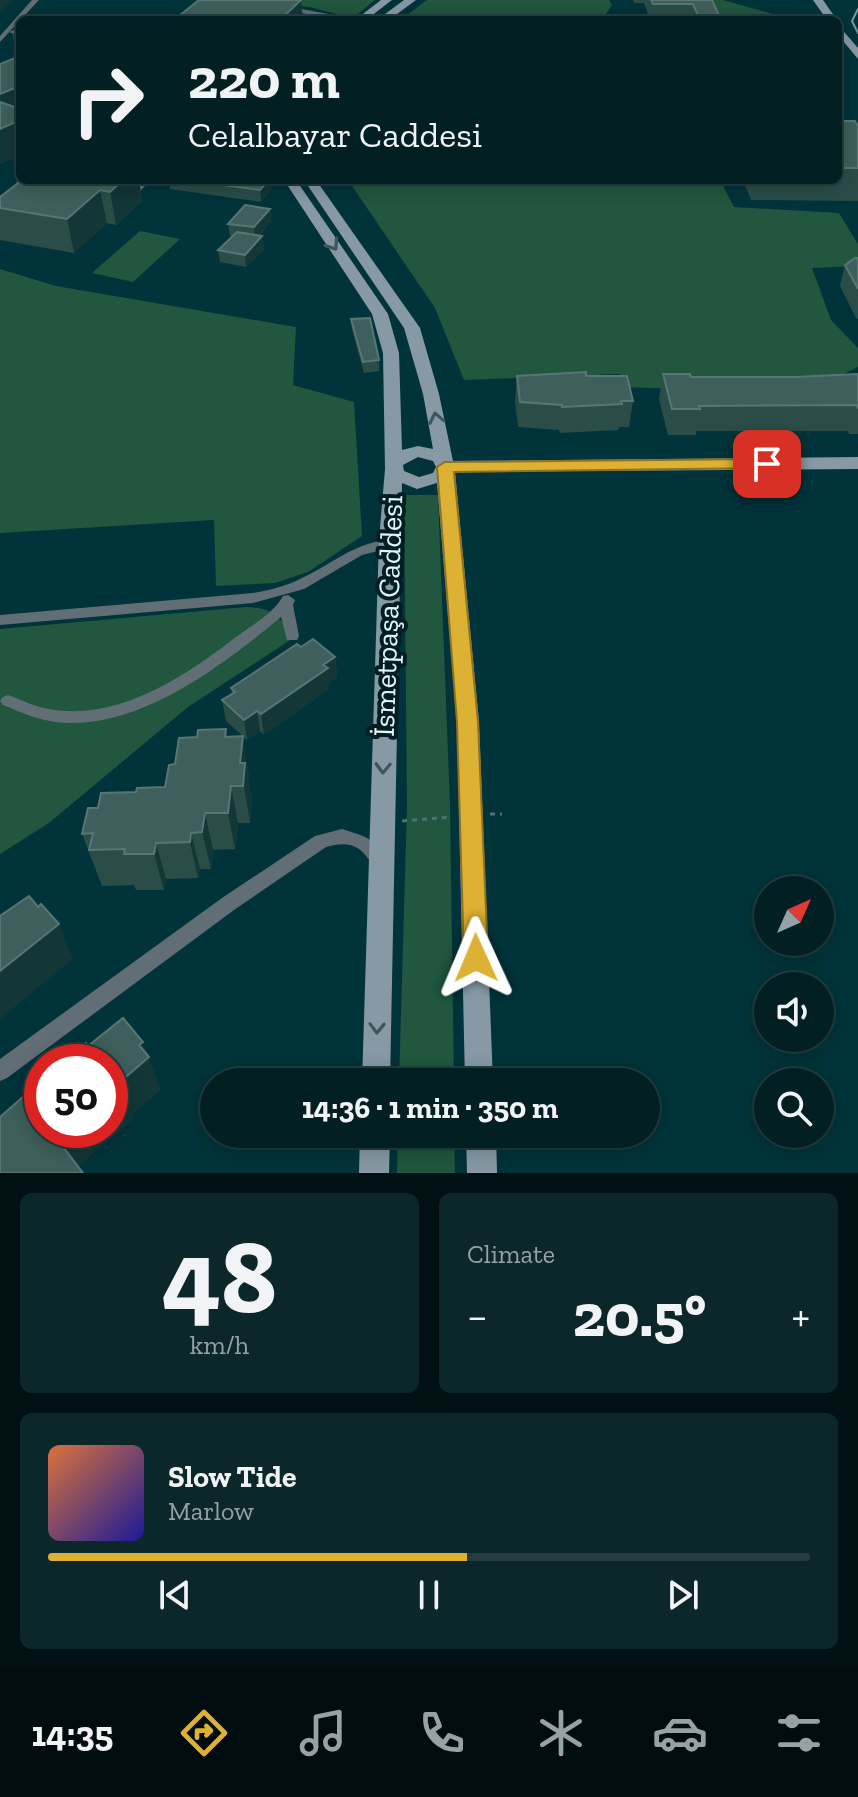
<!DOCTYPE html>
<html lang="en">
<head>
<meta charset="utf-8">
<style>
	:root { --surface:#021f22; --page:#0c272a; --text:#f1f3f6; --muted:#96a2a5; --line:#233d40; --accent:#ddb133 }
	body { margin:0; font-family:"Zilla Slab",serif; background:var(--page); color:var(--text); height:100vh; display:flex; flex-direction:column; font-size:30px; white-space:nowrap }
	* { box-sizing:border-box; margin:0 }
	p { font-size:26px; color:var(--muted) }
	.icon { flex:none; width:44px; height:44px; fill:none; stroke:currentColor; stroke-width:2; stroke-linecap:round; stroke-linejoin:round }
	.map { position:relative; height:1173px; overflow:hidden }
	.sheet { display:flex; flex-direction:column; gap:20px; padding:20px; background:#011113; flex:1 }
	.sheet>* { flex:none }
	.guide { position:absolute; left:16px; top:16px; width:826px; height:168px; border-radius:12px; box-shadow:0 4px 20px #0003,0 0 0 2px var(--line); background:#021f22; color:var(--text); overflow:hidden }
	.needle { width:52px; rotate:45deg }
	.tools { position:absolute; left:754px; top:876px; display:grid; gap:16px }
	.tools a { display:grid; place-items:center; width:80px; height:80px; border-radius:50%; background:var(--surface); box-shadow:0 4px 20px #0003,0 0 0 2px var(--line); font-size:40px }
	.speed { position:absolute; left:24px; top:1044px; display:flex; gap:16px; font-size:40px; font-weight:700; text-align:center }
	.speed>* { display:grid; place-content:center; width:104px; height:104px; border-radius:50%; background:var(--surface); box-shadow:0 4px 20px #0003,0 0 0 2px var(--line); line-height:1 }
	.speed .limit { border:12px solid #d22; background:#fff; color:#111 }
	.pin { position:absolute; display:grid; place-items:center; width:68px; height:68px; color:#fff; margin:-34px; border-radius:16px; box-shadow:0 4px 12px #0006 }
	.me { position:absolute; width:88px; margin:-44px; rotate:359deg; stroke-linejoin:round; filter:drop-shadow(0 0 6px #0008) }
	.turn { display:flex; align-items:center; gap:28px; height:168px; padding:0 40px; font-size:36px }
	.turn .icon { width:104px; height:104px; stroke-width:2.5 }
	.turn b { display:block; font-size:56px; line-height:68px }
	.big { font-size:60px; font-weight:700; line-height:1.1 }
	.sheet .card { flex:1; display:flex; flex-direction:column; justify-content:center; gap:12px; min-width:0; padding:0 28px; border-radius:12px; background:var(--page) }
	.sheet .dial { align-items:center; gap:0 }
	.dial b { font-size:104px; line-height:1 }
	.song { display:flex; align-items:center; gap:24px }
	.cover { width:96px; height:96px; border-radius:12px; background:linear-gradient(135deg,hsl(20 70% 55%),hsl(240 70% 35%)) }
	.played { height:8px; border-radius:4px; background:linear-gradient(90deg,var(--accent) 55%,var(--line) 55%) }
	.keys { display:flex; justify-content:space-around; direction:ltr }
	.heat { display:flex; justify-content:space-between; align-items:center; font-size:44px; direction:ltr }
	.sheet .tiles { flex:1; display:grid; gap:20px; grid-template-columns:1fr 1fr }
	.card:last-child { grid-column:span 2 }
	.trip { position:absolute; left:200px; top:1068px; width:460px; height:80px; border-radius:40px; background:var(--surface); box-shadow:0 4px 20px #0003,0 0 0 2px var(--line); font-weight:700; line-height:80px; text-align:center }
	.tab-bar { display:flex; height:128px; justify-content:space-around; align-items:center; background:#010c0e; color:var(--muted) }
	.tab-bar .icon { width:56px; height:56px }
	.tab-bar .current { color:var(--accent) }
	.tab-bar b { font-size:36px; color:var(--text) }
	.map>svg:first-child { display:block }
</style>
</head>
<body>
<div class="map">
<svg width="858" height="1173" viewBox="0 0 858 1173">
	<rect width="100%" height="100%" fill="#03292e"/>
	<path fill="#00333a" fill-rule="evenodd" d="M0,0H858V1173H0ZM20,20H838V180H20ZM768,890H820V942H768ZM768,986H820V1038H768ZM42,1062H110V1130H42ZM214,1082H646V1134H214ZM768,1082H820V1134H768Z"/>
	<g fill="#20573e">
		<path d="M248,0H375L353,18L309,7Z"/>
		<path d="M427,0H609L612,5L602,20H400Z"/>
		<path d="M698,0H723L794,20H706Z"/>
		<path d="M348,180H720L734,207L839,213L858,244V266L812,268L831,320L858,348V367L829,381L834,394L623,387L619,374L464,380L435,308Z"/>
		<path d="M140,231L180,239L133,282L92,273Z"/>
		<path d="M0,269L56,286L296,327L293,385L354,402L362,536L308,572L275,583L216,586L214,520L0,533Z"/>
		<path d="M404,495H438L450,805L454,1082H399L407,805Z"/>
		<path d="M246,607C272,608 281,615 292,639L188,707L49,823L0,854V629Z"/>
		<path d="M398,1134H454L455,1173H397Z"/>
	</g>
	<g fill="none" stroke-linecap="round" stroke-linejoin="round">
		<g stroke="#507074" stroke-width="3" stroke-dasharray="5 5" stroke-linecap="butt">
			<path d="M490,814H502"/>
			<path d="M402,821L451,817"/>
		</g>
		<path stroke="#626e76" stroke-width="4" d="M296,10L349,20"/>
		<g fill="#626e76" fill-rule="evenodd">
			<path d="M32,0H39L0,42V36Z"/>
			<path d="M141,180H151L138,193L123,192L118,189L123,186L133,188Z"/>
			<path d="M389,539L396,544L394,547L362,555L304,589L253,603L0,625V615L253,593C270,590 287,586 302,578C336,562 348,546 389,539Z"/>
			<path d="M288,595L295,600L293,605L299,636L297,640H287L281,617C222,666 132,736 50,721C33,718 18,711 3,705L0,701L3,697L8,695C22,700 35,707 49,709C117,722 186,676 236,637C251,626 274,613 283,596Z"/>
			<path d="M342,829C364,836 377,839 389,860L386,865C371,870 370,857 359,849C348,842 337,844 326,847L234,910L7,1078L0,1081V1059L222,898L315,836Z"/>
		</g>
		<g fill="#8699a5" fill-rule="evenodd">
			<path d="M381,0H392L366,20H355Z"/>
			<path d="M404,0H416L389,20H377Z"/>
			<path d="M813,0H823L837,20H827Z"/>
			<path d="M838,25L858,48V59L838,35Z"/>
			<path d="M284,180H296L388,314L399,353L402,450L418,446L433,449L423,394L404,328L304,180H316L420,328L439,394L453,461L858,457V469L455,472L479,722L493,1082H465L457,722L437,483L417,489L402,483L390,1082H362L379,540L385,469L383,353L372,314ZM418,457L433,461L436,467L433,473L419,477L404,471L403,465Z"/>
			<path d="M360,1134H390L389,1173H359Z"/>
			<path d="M466,1134H496L497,1173H467Z"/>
		</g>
		<path stroke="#7b979b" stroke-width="2" d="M858,9L852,21L858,33"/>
	</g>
	<g fill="#2a4d48">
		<path d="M633,0H712L721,20H650L644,3H634Z"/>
		<path d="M20,28V155L0,164V64L17,57L12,32Z"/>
		<path d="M838,121L858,126V201L751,200L743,180H838Z"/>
		<path d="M20,173V180H139L142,201L116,225L107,223L74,253L0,240V197L17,184L15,176Z"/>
		<path d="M169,180H271L272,189L261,202L170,189Z"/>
		<path d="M270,209L271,221L259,236H262L264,249L246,267L220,262L218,250L232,236H230L228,224Z"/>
		<path d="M858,258V319L856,318L840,286L845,265Z"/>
		<path d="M351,319L379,360V371L364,373L352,330Z"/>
		<path d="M663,374L691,377H795L858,374V434H849L848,431H696V435H668L659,399Z"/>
		<path d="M517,376H586L633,401L629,427H619L618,430L560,433L559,430L518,427L515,401Z"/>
		<path d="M301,647L335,657L337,677L329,682V689L264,735L260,731L247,740L226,721L222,700L232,694L231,688Z"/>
		<path d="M226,729L227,737L249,774L248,781L252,800L250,823H238L235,849L213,850L211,869H200L198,878L166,879L164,890H136L134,885L102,886L82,834L98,808L136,792L165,787L175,764L197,737Z"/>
	</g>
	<g fill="#123736">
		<path d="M0,0H12L0,12Z"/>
		<path d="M301,0L303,20H284V16Z"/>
		<path d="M20,86V119L0,128V94Z"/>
		<path d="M20,120V155L0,164V129Z"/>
		<path d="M123,180H139L142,201L116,225L110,192Z"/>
		<path d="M269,180H271L272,189L261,202L260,190Z"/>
		<path d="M100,190L107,223L74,253L67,219Z"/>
		<path d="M270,209L271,221L255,240L254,227Z"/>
		<path d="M262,236L264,249L246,267L245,255Z"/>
		<path d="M335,657L337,677L329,682V689L264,735L261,714Z"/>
		<path d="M257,711L260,731L247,740L244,720Z"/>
		<path d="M243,736L249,774L248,781L252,800L250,823L240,763Z"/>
		<path d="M231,786L238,823L235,849L228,813Z"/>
		<path d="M205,813L213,850L211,869L202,832Z"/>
		<path d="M191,833L200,869L198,878L190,842Z"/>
		<path d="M156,843L166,879L164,890L154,854Z"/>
		<path d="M59,924L73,959L0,1019V971Z"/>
		<path d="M143,1042L161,1090L133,1114L135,1118L74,1170L58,1140L69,1130H110V1096L119,1083L139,1045Z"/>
	</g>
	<g fill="#3e5f5b" stroke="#577674" stroke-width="2">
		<path d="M199,0H301L284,16L290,17L287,20H165L167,18L175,19Z"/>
		<path d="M651,0H712L721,20H700L693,4H653Z"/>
		<path d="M20,28V34L12,32Z"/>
		<path d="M20,56V86L0,94V64Z"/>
		<path d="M0,102L20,109V112H19L20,113V120L0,129Z"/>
		<path d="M838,121H855L858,126V168H838Z"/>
		<path d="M22,180H123L110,192L100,190L67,219L0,208V197Z"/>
		<path d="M188,180H269L260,190Z"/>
		<path d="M245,205L270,209L254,227L228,224Z"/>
		<path d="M237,232L262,236L245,255L218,250Z"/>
		<path d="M855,258H858V289L845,265Z"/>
		<path d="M370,318L379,360L363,362L351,319Z"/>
		<path d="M586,372V376H627L633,401H621L622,404L562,407V405L520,402L517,376Z"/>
		<path d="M663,374H690L691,377H795L858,374V408L856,405L699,406L700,409H672Z"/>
		<path d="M313,639L335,657L323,665L328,668L261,714L257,711L244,720L222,700L235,692L231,688L297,644L301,647Z"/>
		<path d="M226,729L225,737L243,736L240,763H245L243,786H231L228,813H205L202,832L191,833L190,842L156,843L154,854H124L125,849L89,850L93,833L82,834L88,808H98L101,793L136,792L137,788L165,787L169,765L175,764L179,738L197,737L198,730Z"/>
		<path d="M29,896L38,907L41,904L59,924L0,971V916Z"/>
		<path d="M123,1018L143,1042L139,1045L149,1057L119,1083L121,1086L110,1096V1062H63L86,1043L88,1046Z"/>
		<path d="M42,1080V1130H69L58,1140L83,1173H0V1117Z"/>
	</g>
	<defs><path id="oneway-chevron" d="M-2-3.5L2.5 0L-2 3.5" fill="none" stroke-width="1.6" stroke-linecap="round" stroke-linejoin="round" transform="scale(2)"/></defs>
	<g stroke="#3e555d">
		<use href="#oneway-chevron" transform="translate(333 245) rotate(56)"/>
		<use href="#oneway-chevron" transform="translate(436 418) rotate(-101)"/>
		<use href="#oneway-chevron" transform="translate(383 768) rotate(92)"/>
		<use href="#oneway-chevron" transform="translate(377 1028) rotate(91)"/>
	</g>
	<path fill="#ddb133" stroke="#907321" stroke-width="2" d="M767,459L775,464L773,468L454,472L478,722L488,958L484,965L476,969L467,965L464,958L457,722L437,467L445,462Z"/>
	<g text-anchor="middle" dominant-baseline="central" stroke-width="8" stroke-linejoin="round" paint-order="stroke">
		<g font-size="30" fill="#e2f5f9" stroke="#031e22">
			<text transform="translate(388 616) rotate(-88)">İsmetpaşa Caddesi</text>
		</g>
	</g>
</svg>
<div class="tools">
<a><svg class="needle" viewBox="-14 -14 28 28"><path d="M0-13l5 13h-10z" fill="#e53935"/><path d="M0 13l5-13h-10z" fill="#96a2a5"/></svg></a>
<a><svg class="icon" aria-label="sound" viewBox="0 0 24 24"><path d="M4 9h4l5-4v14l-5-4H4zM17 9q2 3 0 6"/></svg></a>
<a><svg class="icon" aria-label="search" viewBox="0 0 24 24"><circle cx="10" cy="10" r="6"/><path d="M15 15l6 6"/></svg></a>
</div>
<div class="speed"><div class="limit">50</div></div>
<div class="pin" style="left:767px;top:464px;background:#d93025"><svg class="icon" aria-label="arrive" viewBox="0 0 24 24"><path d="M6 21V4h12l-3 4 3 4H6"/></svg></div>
<svg class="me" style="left:476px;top:958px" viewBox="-20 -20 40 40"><path d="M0-17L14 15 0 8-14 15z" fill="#ddb133" stroke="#fff" stroke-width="4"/></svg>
<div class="trip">14:36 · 1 min · 350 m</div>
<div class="guide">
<div class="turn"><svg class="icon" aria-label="right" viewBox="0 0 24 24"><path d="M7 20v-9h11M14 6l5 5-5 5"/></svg><div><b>220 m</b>Celalbayar Caddesi</div></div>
</div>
</div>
<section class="sheet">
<div class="tiles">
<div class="card dial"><b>48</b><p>km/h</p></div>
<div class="card"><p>Climate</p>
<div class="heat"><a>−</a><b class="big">20.5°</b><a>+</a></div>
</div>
<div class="card">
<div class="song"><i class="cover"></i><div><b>Slow Tide</b><p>Marlow</p></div></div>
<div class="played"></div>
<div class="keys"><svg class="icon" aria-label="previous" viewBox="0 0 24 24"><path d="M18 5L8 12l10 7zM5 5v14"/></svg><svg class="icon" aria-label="pause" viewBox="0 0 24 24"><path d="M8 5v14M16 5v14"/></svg><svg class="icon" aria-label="next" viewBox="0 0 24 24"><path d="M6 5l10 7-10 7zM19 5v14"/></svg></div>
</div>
</div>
</section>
<nav class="tab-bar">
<b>14:35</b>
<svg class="icon current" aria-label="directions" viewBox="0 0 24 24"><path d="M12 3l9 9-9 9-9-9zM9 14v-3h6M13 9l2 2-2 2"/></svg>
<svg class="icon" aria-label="music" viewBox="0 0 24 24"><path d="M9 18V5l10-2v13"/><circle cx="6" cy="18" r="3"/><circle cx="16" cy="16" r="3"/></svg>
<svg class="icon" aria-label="phone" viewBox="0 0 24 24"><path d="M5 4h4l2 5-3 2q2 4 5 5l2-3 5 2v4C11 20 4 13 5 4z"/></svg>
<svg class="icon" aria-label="climate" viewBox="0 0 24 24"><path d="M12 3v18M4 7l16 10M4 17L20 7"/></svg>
<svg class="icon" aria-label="car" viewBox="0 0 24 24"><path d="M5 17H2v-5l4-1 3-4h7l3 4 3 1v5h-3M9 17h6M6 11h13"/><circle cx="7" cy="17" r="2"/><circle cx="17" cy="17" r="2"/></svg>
<svg class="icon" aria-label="filters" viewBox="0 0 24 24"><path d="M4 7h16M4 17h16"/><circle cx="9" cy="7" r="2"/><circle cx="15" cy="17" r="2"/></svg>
</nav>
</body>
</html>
